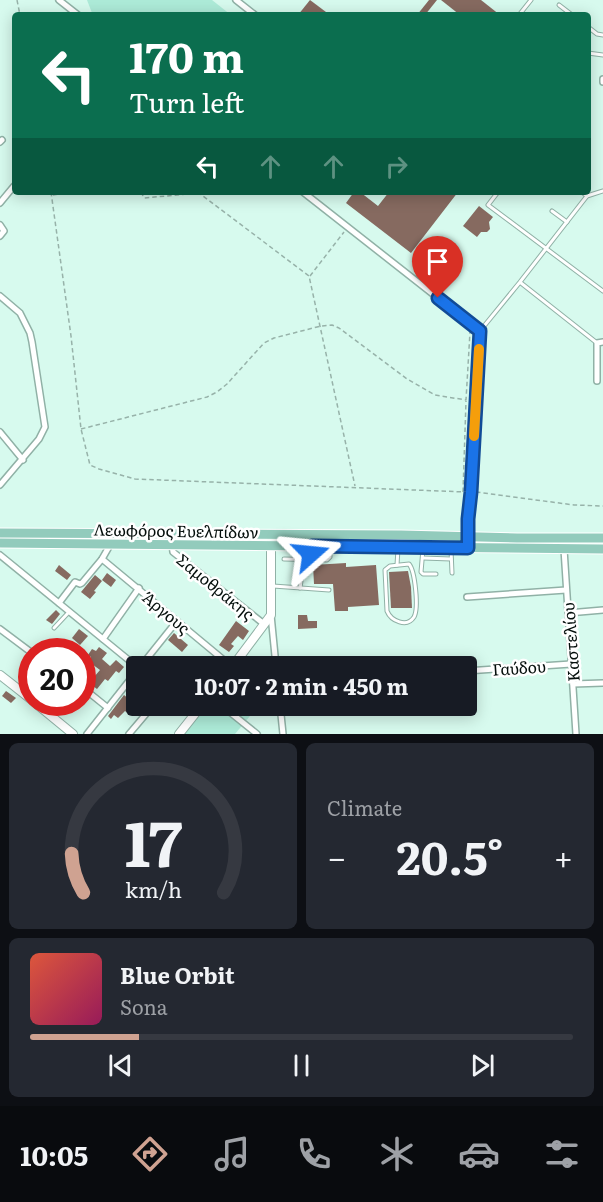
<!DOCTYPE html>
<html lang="en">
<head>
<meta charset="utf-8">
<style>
	:root { --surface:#171b24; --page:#242831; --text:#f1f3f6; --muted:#9ea1a6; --line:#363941; --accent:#cfa291 }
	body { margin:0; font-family:Literata,serif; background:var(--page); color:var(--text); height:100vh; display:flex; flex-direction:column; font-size:22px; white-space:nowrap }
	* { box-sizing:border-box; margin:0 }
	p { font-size:20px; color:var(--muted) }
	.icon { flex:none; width:33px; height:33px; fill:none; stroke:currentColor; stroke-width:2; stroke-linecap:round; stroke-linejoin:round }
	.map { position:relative; height:734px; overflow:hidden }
	.details { display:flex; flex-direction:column; gap:9px; padding:9px; background:#0d0f14; flex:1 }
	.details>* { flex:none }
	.banner { position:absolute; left:12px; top:12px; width:579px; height:183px; border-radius:6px; box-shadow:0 3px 15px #0003; background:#0b6e4f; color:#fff; overflow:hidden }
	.speed { position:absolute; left:18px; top:638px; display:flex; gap:12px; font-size:30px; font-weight:700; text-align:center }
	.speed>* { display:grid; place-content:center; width:78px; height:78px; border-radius:50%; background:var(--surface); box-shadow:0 3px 15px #0003; line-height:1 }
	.speed .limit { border:9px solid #d22; background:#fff; color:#111 }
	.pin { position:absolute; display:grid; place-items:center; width:51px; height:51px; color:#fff; margin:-62px -26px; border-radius:50% 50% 50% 0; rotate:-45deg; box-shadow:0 0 6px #0007 }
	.pin .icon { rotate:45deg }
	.me { position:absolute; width:66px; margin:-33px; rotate:72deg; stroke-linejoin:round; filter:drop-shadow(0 0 4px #0008) }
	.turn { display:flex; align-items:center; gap:21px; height:126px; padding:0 18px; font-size:27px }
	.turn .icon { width:78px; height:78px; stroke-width:2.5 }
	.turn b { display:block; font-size:42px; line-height:51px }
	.lanes { display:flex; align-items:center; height:57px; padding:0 18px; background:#0003; justify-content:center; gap:30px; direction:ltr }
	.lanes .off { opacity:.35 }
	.big { font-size:45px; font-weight:700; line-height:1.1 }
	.details .widget { flex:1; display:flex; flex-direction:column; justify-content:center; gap:9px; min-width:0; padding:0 21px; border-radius:9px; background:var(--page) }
	.details .dial { align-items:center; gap:0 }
	.dial svg { height:156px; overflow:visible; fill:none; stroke:var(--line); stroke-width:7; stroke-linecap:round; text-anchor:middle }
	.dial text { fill:var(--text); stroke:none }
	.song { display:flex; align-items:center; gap:18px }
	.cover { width:72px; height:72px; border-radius:9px; background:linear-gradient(135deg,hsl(10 70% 55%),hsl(330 70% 35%)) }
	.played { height:6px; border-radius:3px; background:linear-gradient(90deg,var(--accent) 20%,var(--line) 20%) }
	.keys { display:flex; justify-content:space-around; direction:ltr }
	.heat { display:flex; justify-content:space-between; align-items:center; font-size:33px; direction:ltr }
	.details .tiles { flex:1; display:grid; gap:9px; grid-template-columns:1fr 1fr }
	.widget:last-child { grid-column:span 2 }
	.trip { position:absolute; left:126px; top:656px; width:351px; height:60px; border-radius:6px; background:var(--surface); box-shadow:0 3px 15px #0003; font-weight:700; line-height:60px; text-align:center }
	.dock { display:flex; height:96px; justify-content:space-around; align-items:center; background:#090b0e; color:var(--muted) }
	.dock .icon { width:42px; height:42px }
	.dock .on { color:var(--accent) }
	.dock b { font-size:27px; color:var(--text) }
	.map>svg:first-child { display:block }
</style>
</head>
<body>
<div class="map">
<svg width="603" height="734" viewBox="0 0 603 734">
	<rect width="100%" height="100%" fill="#d7faee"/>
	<g fill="#adebd8">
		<path d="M87,0H212L231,15H94L92,13Z"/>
		<path d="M206,705H259L235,734H183Z"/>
	</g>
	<g fill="#866a60">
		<path d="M310,0L330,15H298Z"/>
		<path d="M429,0H437L425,15H417Z"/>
		<path d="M441,0H481L500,15H460Z"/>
		<path d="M354,192H360L378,206L389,192H458L411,253L346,203Z"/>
		<path d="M479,206L493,217L489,222L490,229L487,232H481L477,237L463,226Z"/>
		<path d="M346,563V567L376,565L379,605L348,607V611H335L333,584H314L313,565Z"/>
		<path d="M59,565L71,575L67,580L55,571Z"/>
		<path d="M408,571L411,587L412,608H391L389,572Z"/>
		<path d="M107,573L116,580L111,587L102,580Z"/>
		<path d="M95,575L102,581L94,591L96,592L90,599L81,592Z"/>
		<path d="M56,610L60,614L52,624L46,620Z"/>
		<path d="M298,615H307L308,621H317V628L298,629Z"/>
		<path d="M236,621L249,631L243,640L238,636L231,644L234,646L229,652L219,645Z"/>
		<path d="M79,629L88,636L80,645L72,638Z"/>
		<path d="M174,633L188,645L182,652L168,640Z"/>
		<path d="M99,647L107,653L102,659L110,666L116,660L124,667L119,673L116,671L108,681L105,679L97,689L89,683L100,670L88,661L91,657L88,655L92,649L96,651Z"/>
		<path d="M6,691L16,698L11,703L2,696Z"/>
		<path d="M124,695L136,705L129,714L125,711L118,718L114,715L111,719L108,716Z"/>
	</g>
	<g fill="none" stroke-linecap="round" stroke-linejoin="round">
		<defs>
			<g id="lane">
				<path d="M559,5L572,15"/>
				<path d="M519,15L531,0"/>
				<path d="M588,27L597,34L603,35"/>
				<path d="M588,53L603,55"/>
				<path d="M498,192L488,205L603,291"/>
				<path d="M582,192L587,196"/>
				<path d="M552,211L567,222"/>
				<path d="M521,283L597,343"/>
				<path d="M480,331L520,282L587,196L603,191"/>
				<path d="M423,549L421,572L423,574H436"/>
				<path d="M451,550L452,573"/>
				<path d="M423,558L451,559"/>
				<path d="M284,559L327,560L330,557V548"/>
				<path d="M409,564C415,571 419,608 414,617C407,628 391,621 387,611L385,570L390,566Z"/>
				<path d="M397,565L398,549"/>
				<path d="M273,586L329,590"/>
				<path d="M300,588L304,560"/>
				<path d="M54,628L69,612"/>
				<path d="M181,705L193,714"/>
			</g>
			<g id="street">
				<path d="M59,0L78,15"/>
				<path d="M236,0L255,15"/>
				<path d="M603,79V82"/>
				<path d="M0,142L2,140"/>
				<path d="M303,192L480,331L471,492L468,519V539"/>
				<path d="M0,203L14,186"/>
				<path d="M0,225L4,231L0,236"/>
				<path d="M0,296L20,313L30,333L32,342L45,427L39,439L0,485"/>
				<path d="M597,381V343L603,342"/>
				<path d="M0,432L23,460"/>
				<path d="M172,545L173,552L178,556L264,624"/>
				<path d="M564,549L576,734"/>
				<path d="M0,555L136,666"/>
				<path d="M102,559L231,666"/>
				<path d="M467,597L566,590"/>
				<path d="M59,603L75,582L80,584L82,583L102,559L110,545"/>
				<path d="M568,613L603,610"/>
				<path d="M271,615L276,666"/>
				<path d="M0,629L32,653"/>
				<path d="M103,639L139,588"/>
				<path d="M141,666L177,621"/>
				<path d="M466,671L571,664"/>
				<path d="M573,684L603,683"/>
				<path d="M82,687L108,708"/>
				<path d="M24,694L32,685"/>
				<path d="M221,705L257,734"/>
				<path d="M280,705L283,734"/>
				<path d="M281,710L422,705"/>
				<path d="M87,734L136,672"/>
				<path d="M129,734L146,714"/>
			</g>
			<g id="secondary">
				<path d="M233,666L271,615V546"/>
				<path d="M0,675L32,700"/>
				<path d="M34,702L73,734"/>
				<path d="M179,734L202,705"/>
			</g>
			<g id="primary">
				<path d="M0,533L401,535L517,538H603"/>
				<path d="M0,543L603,549"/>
			</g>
		</defs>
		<use href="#lane" stroke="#90b1a6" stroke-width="5"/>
		<use href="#street" stroke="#90b1a6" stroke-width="8"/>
		<use href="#secondary" stroke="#90b1a6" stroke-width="10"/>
		<use href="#primary" stroke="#fff" stroke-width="11"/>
		<g stroke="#97b2a9" stroke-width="1.5" stroke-dasharray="4.5 3" stroke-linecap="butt">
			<path d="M17,0L20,15"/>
			<path d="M51,192L71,336L81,429L90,465L99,469L135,479L465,492"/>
			<path d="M141,192L144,198L199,193L309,276L355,486"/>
			<path d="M53,195L70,192"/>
			<path d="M310,276L344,232"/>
			<path d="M81,429L207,397L217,392L227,384L264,343L274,338L321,326L332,325L339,328L407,379L435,395L466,400L470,332"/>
			<path d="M463,492L466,401"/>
			<path d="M476,492L574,505L603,506"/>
		</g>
		<use href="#lane" stroke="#fff" stroke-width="3"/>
		<use href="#street" stroke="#fff" stroke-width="5"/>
		<use href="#secondary" stroke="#fff" stroke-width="8"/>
		<use href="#primary" stroke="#92cbbc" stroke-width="9"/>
	</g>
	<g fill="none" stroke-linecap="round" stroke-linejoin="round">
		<defs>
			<path id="route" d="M311,554L312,546L468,548V519L471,492L480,331L438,298"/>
		</defs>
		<use href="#route" stroke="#114b97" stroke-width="15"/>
		<use href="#route" stroke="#1a73e8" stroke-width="10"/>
		<path stroke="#f59e0b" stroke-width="10" d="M474,436L479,349"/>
	</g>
	<g text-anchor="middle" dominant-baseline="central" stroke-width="5" stroke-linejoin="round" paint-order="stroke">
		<g font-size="16" fill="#040e0b" stroke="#fff">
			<text transform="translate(176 530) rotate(1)">Λεωφόρος Ευελπίδων</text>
			<text transform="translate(216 586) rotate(39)">Σαμοθράκης</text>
			<text transform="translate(167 612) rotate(40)">Άργους</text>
			<text transform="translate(570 642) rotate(-94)">Καστελίου</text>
			<text transform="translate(519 667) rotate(-4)">Γαύδου</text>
		</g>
	</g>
</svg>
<div class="speed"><div class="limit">20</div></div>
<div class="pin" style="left:438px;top:298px;background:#d93025"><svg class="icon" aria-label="arrive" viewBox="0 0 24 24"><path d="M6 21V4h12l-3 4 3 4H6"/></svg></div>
<svg class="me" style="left:311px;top:554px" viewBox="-20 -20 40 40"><path d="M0-17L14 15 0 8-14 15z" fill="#1a73e8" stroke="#fff" stroke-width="4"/></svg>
<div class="trip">10:07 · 2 min · 450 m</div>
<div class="banner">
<div class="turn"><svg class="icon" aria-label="left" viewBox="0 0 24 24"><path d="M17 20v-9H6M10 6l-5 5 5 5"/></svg><div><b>170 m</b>Turn left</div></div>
<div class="lanes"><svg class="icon" aria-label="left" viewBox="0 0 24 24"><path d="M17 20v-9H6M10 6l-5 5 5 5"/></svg><svg class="icon off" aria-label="ahead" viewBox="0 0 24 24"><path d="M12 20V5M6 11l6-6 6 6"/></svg><svg class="icon off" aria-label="ahead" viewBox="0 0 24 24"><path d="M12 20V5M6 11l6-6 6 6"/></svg><svg class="icon off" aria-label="right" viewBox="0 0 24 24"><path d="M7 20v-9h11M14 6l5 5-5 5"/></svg></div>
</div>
</div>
<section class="details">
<div class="tiles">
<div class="widget dial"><svg viewBox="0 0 100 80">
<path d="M14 69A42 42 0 1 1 86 69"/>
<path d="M14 69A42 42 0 0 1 8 49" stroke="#cfa291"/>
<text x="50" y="56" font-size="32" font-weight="700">17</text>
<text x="50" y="72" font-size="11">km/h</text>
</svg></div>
<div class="widget"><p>Climate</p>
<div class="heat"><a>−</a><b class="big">20.5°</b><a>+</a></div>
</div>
<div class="widget">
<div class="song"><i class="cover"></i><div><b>Blue Orbit</b><p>Sona</p></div></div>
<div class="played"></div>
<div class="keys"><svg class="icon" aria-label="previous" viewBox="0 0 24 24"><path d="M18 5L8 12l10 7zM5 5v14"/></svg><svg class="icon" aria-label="pause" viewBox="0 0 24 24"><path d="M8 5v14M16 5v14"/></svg><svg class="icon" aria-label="next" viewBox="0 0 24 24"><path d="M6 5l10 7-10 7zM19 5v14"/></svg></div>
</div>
</div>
</section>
<nav class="dock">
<b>10:05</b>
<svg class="icon on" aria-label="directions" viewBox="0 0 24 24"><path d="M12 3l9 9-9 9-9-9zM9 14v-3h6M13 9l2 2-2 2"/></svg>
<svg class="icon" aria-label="music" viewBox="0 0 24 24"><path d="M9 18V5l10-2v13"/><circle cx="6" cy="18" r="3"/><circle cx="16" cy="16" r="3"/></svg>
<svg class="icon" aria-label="phone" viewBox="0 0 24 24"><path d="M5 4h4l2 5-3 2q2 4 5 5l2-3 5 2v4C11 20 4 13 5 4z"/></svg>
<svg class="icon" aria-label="climate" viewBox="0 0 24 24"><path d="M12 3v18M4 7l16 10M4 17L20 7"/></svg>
<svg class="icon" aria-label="car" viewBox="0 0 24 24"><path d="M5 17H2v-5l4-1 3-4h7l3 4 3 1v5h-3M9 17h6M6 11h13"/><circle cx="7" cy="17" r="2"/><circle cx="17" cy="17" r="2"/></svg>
<svg class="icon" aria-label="filters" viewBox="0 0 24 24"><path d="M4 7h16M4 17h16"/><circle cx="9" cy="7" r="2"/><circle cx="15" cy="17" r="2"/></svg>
</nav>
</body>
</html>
